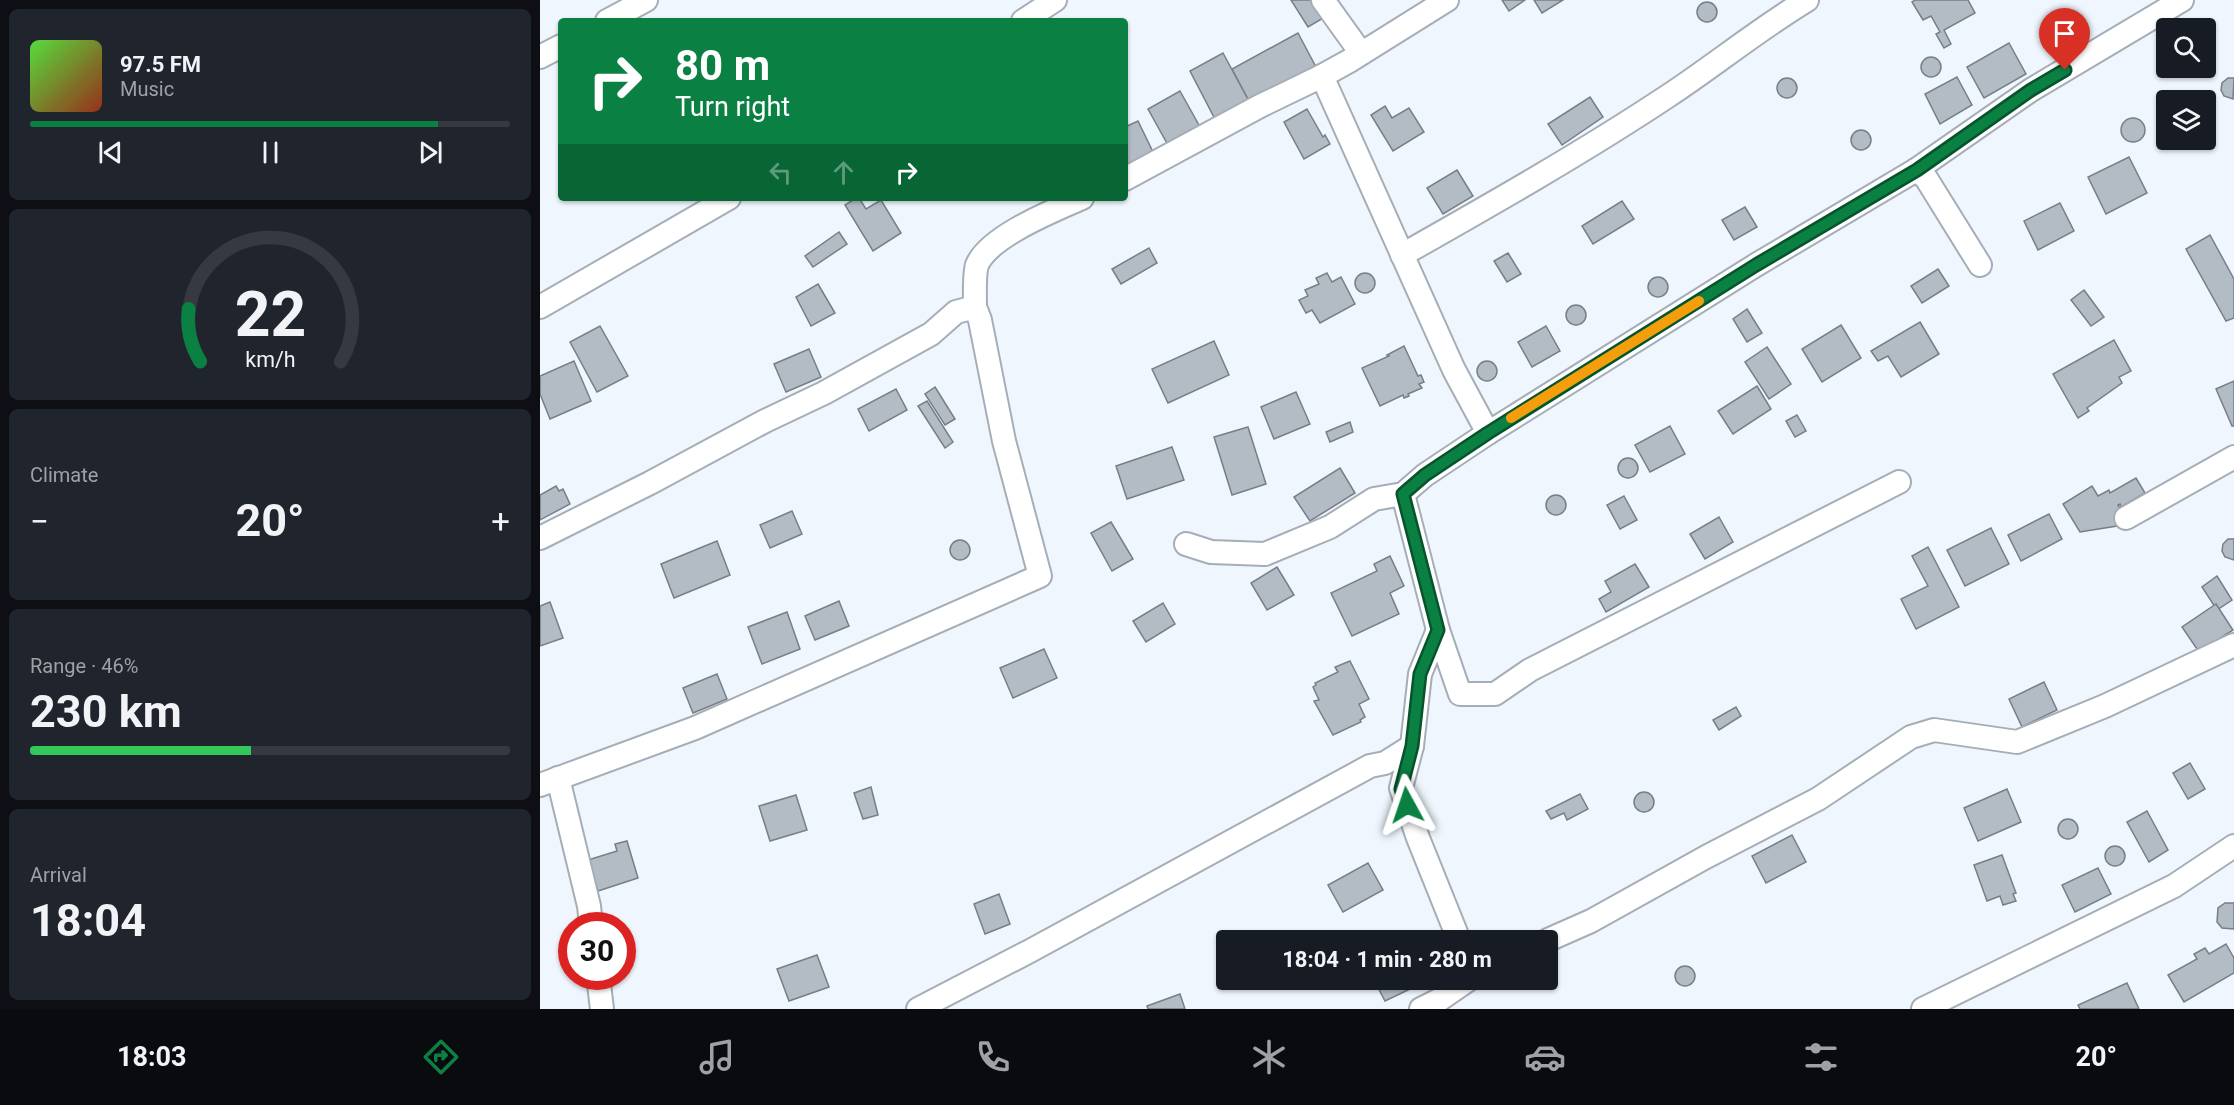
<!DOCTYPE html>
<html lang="en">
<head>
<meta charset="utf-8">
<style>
	:root { --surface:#171b24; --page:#20242c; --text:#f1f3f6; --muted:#9ea1a6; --line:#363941; --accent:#0b8043 }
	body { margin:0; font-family:Roboto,sans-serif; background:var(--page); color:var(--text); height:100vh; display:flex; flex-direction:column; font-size:22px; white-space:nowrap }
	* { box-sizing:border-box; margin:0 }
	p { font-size:20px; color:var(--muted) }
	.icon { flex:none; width:33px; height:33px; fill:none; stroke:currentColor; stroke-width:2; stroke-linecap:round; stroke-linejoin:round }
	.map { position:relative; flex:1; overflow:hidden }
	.drawer { display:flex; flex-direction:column; gap:9px; padding:9px; background:#0d0f14; width:540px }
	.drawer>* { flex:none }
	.banner { position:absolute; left:18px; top:18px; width:570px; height:183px; border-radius:6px; box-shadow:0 2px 4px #0004; background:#0b8043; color:#fff; overflow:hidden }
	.tools { position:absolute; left:1616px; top:18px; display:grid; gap:12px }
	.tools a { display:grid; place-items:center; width:60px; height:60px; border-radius:6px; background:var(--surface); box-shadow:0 2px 4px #0004; font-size:30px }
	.speed { position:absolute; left:18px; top:912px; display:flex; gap:12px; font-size:30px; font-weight:700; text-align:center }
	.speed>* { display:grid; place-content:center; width:78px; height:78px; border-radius:50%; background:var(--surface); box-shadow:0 2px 4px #0004; line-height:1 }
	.speed .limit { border:9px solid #d22; background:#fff; color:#111 }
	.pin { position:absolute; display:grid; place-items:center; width:51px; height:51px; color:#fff; margin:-62px -26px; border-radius:50% 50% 50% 0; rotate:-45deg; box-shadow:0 0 6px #0007 }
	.pin .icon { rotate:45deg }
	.me { position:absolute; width:66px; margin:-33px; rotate:355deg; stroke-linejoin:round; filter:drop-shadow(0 0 4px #0008) }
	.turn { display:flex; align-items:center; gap:21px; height:126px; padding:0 18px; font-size:27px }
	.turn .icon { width:78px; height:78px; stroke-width:2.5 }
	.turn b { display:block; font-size:42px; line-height:51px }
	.lanes { display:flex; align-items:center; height:57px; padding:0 18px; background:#0003; justify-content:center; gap:30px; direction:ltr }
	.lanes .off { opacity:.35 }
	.big { font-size:45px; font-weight:700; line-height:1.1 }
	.drawer .card { flex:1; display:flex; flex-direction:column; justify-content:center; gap:9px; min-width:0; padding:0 21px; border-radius:9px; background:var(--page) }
	.drawer .dial { align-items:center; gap:0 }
	.dial svg { height:156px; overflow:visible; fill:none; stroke:var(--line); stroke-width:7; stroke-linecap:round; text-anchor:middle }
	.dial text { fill:var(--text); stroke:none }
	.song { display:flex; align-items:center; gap:18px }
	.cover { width:72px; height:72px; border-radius:9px; background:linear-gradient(135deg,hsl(110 70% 55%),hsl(10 70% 35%)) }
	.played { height:6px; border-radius:3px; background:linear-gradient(90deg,var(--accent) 85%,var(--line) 85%) }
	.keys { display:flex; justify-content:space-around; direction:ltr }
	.heat { display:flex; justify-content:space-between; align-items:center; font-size:33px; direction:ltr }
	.charge { height:9px; border-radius:4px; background:linear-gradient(90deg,#34c759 46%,var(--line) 0) }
	.trip { position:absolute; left:676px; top:930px; width:342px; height:60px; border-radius:6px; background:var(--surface); box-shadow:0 2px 4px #0004; font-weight:700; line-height:60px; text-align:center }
	.menu { display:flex; height:96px; justify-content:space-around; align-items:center; background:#090b0e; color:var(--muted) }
	.menu .icon { width:42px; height:42px }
	.menu .current { color:var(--accent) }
	.menu b { font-size:27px; color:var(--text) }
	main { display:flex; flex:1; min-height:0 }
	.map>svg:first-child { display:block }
</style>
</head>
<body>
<main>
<section class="drawer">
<div class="card">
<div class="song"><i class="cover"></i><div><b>97.5 FM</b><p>Music</p></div></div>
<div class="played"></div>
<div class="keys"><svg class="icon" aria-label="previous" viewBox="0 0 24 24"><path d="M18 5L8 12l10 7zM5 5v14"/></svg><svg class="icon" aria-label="pause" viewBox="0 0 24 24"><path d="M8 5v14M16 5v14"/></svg><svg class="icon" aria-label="next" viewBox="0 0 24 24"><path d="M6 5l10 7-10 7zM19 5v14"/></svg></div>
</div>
<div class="card dial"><svg viewBox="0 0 100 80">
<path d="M14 69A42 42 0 1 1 86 69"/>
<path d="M14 69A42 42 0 0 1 8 42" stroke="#0b8043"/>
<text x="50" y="56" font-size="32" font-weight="700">22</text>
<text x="50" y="72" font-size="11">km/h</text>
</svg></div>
<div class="card"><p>Climate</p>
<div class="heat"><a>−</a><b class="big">20°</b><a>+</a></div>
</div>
<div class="card"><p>Range · 46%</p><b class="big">230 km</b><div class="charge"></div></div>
<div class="card"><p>Arrival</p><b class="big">18:04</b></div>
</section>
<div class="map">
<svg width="1694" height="1009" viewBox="0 0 1694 1009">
	<rect width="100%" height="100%" fill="#eff6fe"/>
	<g fill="#b3bcc4" stroke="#767f87" stroke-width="1.5">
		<path d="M751,0H775L785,17L768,27Z"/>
		<path d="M962,0H985L969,11Z"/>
		<path d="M994,0H1023L1002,13Z"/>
		<path d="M1375,0H1428L1435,13L1404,30L1411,44L1404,48L1396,34L1400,32L1391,16L1383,20L1372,2Z"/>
		<circle cx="1167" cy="12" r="10"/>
		<path d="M758,33L777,69L711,105L692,69Z"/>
		<path d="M1469,43L1486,74L1444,98L1427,67Z"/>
		<path d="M683,53L711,105L677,123L650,71Z"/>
		<circle cx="1391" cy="67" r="10"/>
		<path d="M1417,77L1432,105L1400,124L1385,94Z"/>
		<circle cx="1247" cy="88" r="10"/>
		<path d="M1688,78H1694L1693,99L1684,96L1681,90L1682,83Z"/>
		<path d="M640,91L660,127L628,145L608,109Z"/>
		<path d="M1640,95L1649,100H1629L1632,97Z"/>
		<path d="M1050,97L1063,117L1022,145L1008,124Z"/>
		<path d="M845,106L852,118L869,108L884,132L853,151L831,115Z"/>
		<path d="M767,109L783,137L785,135L790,144L764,159L744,122Z"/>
		<circle cx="1593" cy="130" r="12"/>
		<path d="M598,121L613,152L585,166V127Z"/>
		<circle cx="1321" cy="140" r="10"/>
		<path d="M1589,157L1607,193L1566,214L1548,177Z"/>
		<path d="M917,170L933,196L903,214L887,188Z"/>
		<path d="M316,198H319L326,209L341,200L361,233L333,251L305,205Z"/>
		<path d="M1082,201L1094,219L1053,244L1042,226Z"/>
		<path d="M1520,203L1534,231L1498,250L1484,221Z"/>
		<path d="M1205,207L1217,227L1194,240L1182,220Z"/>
		<path d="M299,232L307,244L273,267L265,256Z"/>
		<path d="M1670,235L1694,279V318L1686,321L1646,249Z"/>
		<path d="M609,248L617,263L581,284L572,269Z"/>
		<path d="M968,253L981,274L967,282L954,261Z"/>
		<path d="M1398,269L1409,286L1382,303L1371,286Z"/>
		<circle cx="825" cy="283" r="10"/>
		<path d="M787,273L792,282L801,277L815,304L780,323L772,310L766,313L759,300L768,296L765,290L779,284L776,278Z"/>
		<circle cx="1118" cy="287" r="10"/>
		<path d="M278,284L295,313L271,326L256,297Z"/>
		<path d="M1544,290L1564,317L1551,326L1531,300Z"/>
		<circle cx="1036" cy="315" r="10"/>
		<path d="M1207,309L1222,333L1207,342L1193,319Z"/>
		<path d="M1380,322L1399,354L1361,377L1348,356L1338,361L1331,351Z"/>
		<path d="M1301,325L1321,358L1282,382L1262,349Z"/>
		<path d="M60,326L88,376L57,392L30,342Z"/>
		<path d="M1006,326L1020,351L992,367L978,342Z"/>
		<path d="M1574,340L1591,371L1579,377L1582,383L1547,408L1549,411L1538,418L1513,374Z"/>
		<path d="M674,341L689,375L628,403L612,369Z"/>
		<path d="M864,346L878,376L881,375L884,382L879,384L882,388L868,394L869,396L864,398L863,395L840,406L822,368L849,356L847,355Z"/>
		<path d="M1227,347L1251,384L1229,399L1205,362Z"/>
		<path d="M269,349L281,377L246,392L234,364Z"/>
		<circle cx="947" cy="371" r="10"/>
		<path d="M34,361L51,401L10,419L0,394V376Z"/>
		<path d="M1694,381V426H1692L1676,389Z"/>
		<path d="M1217,386L1231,409L1193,434L1178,411Z"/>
		<path d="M395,387L415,419L405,425L385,394Z"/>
		<path d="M356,389L367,410L329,431L318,409Z"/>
		<path d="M756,392L770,424L734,439L721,407Z"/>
		<path d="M387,401L413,442L405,448L378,406Z"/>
		<path d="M1257,415L1266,431L1255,437L1246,421Z"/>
		<path d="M810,422L813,432L790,442L786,432Z"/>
		<path d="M1130,426L1145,454L1110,472L1095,445Z"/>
		<path d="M708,427L726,484L692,495L674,437Z"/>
		<path d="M632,447L644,480L587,499L576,466Z"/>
		<circle cx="1088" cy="468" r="10"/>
		<path d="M800,468L815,493L770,521L754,497Z"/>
		<path d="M1596,478L1605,493L1581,507L1580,504L1578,505L1580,508L1577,526L1540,532L1523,504L1552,486L1558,496L1569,490L1570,493Z"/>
		<path d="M16,486L19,491L23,489L30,504L0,520V495Z"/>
		<circle cx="1016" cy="505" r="10"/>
		<path d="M1084,496L1097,520L1080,529L1067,505Z"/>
		<path d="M252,511L262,534L230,548L220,525Z"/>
		<path d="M1509,514L1522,539L1481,561L1468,535Z"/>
		<path d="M1179,517L1193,542L1165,559L1150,534Z"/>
		<path d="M571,522L593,559L572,571L551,533Z"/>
		<path d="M1451,528L1469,564L1425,586L1407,550Z"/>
		<path d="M1688,539H1694V560L1685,557L1682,551L1683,544Z"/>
		<circle cx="420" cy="550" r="10"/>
		<path d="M177,541L190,575L134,598L121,564Z"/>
		<path d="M1388,547L1419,607L1376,629L1361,599L1388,586L1372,556Z"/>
		<path d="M850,556L864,586L850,593L859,614L812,636L791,593L837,571L834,564Z"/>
		<path d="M1095,564L1109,587L1066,612L1059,599L1071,592L1065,581Z"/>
		<path d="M737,567L754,595L727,610L711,583Z"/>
		<path d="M1677,576L1692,600L1677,610L1662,587Z"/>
		<path d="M299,601L309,626L275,640L265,616Z"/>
		<path d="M10,602L23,638L0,646V606Z"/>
		<path d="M623,603L635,624L606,642L593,621Z"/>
		<path d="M1676,604L1693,630L1659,652L1642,627Z"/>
		<path d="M247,612L260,649L222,664L208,627Z"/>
		<path d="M504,649L517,678L473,698L460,668Z"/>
		<path d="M810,661L829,699L819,704L825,717L820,720L821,722L793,735L774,701L779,700L773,687L776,685L775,683L798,672L795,667Z"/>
		<path d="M177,674L187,699L153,713L143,688Z"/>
		<path d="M1504,682L1517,710L1482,727L1469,699Z"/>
		<path d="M1196,707L1201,716L1179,730L1173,720Z"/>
		<path d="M1650,763L1665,789L1648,799L1633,773Z"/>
		<path d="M331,787L338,815L323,819L314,793Z"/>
		<path d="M1467,789L1481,822L1438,841L1424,808Z"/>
		<circle cx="1104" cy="802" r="10"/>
		<path d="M1040,794L1048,809L1027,820L1024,813L1011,819L1006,811Z"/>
		<path d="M256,795L267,830L230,841L219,806Z"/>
		<path d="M1607,811L1628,850L1609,862L1587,822Z"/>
		<circle cx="1528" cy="829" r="10"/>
		<path d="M1252,835L1266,862L1226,883L1212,856Z"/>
		<path d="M87,841L98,878L58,891L48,860L77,851L75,844Z"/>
		<circle cx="1575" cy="856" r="10"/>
		<path d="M1462,855L1476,893L1473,894L1476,901L1463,905L1460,896L1447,901L1434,865Z"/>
		<path d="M828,863L843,890L803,912L788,885Z"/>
		<path d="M1558,868L1571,894L1535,912L1522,885Z"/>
		<path d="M459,894L470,924L445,934L434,904Z"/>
		<path d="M1685,903H1694V929L1682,928L1677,922L1678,908Z"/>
		<path d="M1686,944L1694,958V973L1644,1002L1628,975L1657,959L1654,954L1665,948L1669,954Z"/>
		<path d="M277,955L289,987L249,1001L237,969Z"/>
		<circle cx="1145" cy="976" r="10"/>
		<path d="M834,980H889L845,1001Z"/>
		<path d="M1587,983L1599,1009H1540L1538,1005Z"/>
		<path d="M640,994L645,1009H608L607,1006Z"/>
	</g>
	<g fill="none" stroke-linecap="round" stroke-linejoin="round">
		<defs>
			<g id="minor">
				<path d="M783,0L821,53"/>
				<path d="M907,0L811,60L782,76L914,370L948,433"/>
				<path d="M67,21L106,0"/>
				<path d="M483,21L515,0"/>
				<path d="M0,57L21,46"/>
				<path d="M1376,170L1386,178L1440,265"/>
				<path d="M585,179L720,106L782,76"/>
				<path d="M862,255C952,204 1042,153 1128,96C1175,65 1219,29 1267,0"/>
				<path d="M0,307L189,198"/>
				<path d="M435,307C435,296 434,274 437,265C449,236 515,210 542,198"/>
				<path d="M863,494L898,630L920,694H955L990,670L1359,482"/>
				<path d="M1586,518L1694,457"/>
				<path d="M0,538L110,483L225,421L284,393L391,334L416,312L435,307L440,320L464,441L500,576L155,728L0,785"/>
				<path d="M646,544L671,552L725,554L790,527L834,499L863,494L885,475L948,433L1216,265L1376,170L1491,90L1642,0"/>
				<path d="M898,630L880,674L872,746L861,788L878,838L919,940"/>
				<path d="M18,778L49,906L51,926"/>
				<path d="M1008,940L1051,921L1166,857L1278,799L1371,737L1394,730L1477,742L1565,706L1694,645"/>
				<path d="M58,976L62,1009"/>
				<path d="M378,1009L490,951L830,766L845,763L872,746"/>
				<path d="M881,1009L899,1000L928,980"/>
				<path d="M1383,1009L1634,886L1694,846"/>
			</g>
		</defs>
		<use href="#minor" stroke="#a5aeb7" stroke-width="26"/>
		<use href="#minor" stroke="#fff" stroke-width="22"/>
	</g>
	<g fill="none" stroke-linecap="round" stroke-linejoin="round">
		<defs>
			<path id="route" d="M867,805L861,789L872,746L880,674L898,630L863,494L885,475L948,433L1216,265L1377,170L1491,90L1525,70"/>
		</defs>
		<use href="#route" stroke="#07532c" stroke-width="15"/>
		<use href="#route" stroke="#0b8043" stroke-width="10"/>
		<path stroke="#f59e0b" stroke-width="10" d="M971,418L1159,301"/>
	</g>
</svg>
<div class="tools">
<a><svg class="icon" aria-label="search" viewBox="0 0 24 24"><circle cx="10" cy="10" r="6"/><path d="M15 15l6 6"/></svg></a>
<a><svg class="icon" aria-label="layers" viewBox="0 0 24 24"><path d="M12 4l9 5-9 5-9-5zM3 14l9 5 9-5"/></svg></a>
</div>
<div class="speed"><div class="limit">30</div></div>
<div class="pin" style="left:1525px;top:70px;background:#d93025"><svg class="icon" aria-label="arrive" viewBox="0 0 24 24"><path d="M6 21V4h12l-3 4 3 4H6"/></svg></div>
<svg class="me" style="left:867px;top:805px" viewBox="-20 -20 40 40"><path d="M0-17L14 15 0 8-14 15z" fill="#0b8043" stroke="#fff" stroke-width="4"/></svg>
<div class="trip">18:04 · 1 min · 280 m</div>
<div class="banner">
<div class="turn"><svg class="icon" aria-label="right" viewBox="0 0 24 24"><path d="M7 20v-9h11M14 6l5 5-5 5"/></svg><div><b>80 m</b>Turn right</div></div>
<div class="lanes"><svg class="icon off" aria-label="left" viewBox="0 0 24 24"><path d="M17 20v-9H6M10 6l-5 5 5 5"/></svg><svg class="icon off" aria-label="ahead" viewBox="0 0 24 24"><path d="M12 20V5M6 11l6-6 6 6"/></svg><svg class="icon" aria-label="right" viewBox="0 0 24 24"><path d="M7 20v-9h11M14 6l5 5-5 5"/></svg></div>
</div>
</div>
</main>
<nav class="menu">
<b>18:03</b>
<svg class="icon current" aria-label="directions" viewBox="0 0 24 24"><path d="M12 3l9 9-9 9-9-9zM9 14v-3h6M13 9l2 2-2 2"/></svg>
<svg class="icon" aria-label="music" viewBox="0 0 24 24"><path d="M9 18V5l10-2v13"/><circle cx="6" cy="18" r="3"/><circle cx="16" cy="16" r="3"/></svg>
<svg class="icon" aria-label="phone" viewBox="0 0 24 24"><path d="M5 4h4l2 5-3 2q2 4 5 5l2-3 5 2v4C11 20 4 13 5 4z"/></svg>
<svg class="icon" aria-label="climate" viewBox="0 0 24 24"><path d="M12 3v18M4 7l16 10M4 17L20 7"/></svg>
<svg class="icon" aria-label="car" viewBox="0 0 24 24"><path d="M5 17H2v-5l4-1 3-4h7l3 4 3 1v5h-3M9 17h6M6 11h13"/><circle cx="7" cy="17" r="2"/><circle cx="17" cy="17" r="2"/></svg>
<svg class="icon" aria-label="filters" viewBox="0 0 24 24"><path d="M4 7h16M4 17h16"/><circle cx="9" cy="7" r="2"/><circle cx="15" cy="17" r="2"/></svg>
<b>20°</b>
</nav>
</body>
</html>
